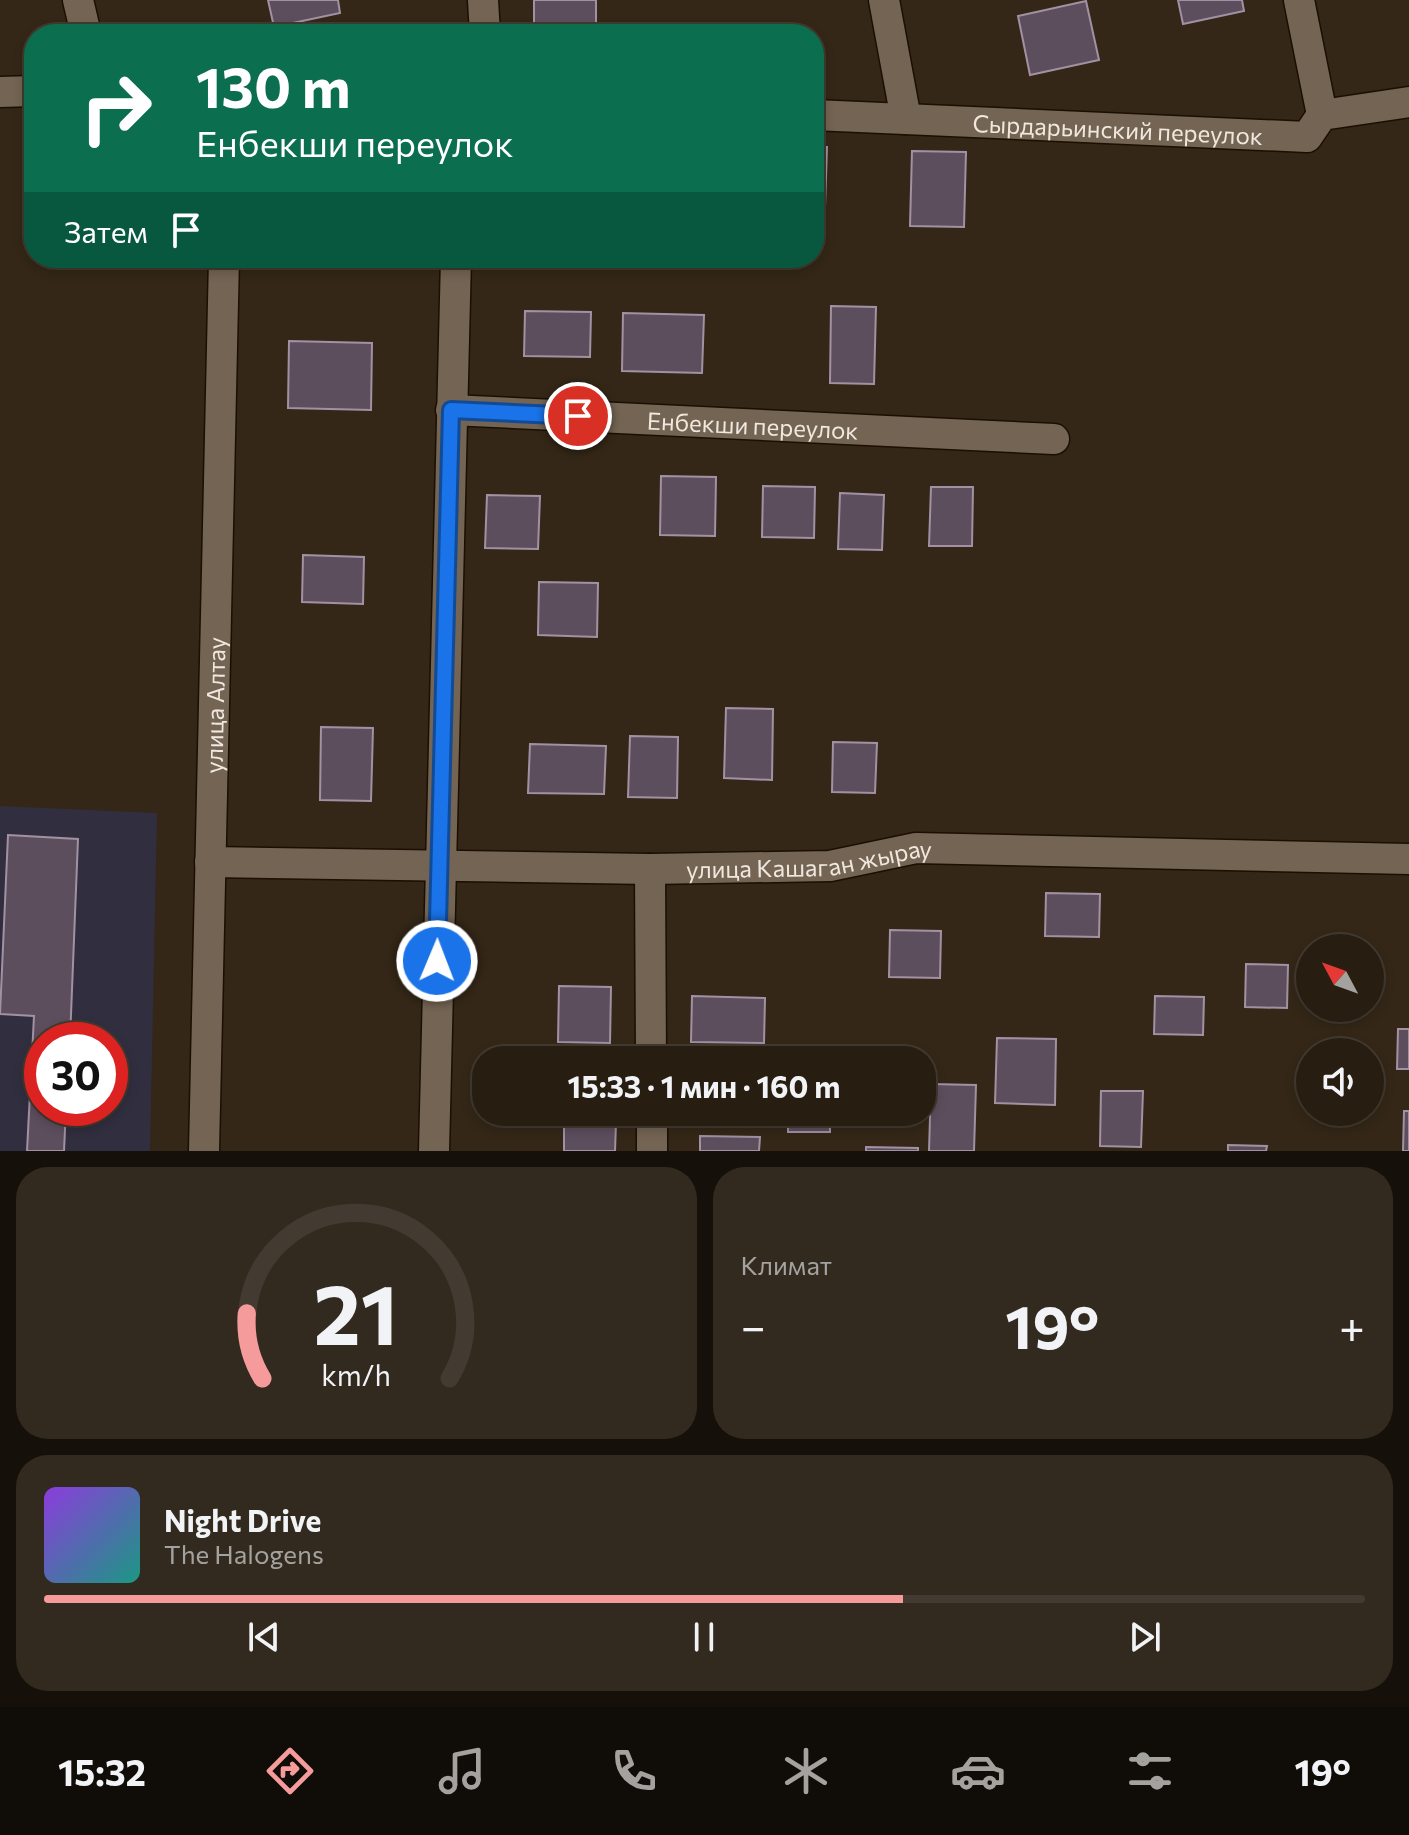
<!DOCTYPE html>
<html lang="ru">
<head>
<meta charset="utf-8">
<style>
	:root { --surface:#271d11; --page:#332a1f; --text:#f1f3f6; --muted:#a4a29f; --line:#433b31; --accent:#f59b9b }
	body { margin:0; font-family:Commissioner,sans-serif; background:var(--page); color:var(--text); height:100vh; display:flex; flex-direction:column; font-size:30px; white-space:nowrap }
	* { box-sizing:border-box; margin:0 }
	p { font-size:26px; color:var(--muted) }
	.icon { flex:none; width:44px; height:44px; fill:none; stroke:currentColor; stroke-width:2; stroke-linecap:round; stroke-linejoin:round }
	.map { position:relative; height:1151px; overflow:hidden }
	.sheet { display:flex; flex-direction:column; gap:16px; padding:16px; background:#151009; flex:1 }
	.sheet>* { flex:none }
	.hud { position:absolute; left:24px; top:24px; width:800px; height:244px; border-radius:32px; box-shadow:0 4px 12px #0003,0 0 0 2px var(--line); background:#0b6e4f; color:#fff; overflow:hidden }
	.needle { width:52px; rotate:311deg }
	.fabs { position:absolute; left:1296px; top:934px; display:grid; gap:16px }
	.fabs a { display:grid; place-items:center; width:88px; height:88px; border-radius:50%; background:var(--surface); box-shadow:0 4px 12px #0003,0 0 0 2px var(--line); font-size:40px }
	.speed { position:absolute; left:24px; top:1022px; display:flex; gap:16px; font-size:40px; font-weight:700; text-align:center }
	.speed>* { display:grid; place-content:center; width:104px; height:104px; border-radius:50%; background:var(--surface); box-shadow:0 4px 12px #0003,0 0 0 2px var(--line); line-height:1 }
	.speed .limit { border:12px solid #d22; background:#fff; color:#111 }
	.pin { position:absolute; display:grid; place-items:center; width:68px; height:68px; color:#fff; margin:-34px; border:4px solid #fff; border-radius:50%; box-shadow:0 2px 8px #0007 }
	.me { position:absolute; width:88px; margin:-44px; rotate:1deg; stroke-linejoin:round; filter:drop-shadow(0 0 6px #0008) }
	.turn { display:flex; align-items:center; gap:28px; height:168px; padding:0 40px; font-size:36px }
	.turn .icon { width:104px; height:104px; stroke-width:2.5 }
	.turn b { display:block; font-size:56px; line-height:68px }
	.then { display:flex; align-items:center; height:76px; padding:0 40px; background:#0003; gap:16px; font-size:30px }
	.big { font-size:60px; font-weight:700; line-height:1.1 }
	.sheet .card { flex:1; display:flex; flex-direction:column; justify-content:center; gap:12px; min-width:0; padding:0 28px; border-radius:32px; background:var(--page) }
	.sheet .dial { align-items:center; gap:0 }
	.dial svg { height:208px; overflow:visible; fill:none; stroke:var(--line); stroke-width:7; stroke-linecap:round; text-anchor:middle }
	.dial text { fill:var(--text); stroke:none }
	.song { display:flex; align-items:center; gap:24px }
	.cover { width:96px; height:96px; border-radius:12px; background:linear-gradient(135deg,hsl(270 70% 55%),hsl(170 70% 35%)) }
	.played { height:8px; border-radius:4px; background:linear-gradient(90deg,var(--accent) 65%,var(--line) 65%) }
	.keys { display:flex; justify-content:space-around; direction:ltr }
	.heat { display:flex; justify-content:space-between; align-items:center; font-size:44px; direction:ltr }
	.sheet .tiles { flex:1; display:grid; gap:16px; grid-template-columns:1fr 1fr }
	.card:last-child { grid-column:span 2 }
	.trip { position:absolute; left:472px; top:1046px; width:464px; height:80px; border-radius:32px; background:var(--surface); box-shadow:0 4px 12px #0003,0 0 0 2px var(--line); font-weight:700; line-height:80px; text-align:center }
	.dock { display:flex; height:128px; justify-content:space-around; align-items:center; background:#100c07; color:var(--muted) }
	.dock .icon { width:56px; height:56px }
	.dock .selected { color:var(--accent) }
	.dock b { font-size:36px; color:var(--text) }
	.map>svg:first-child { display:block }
</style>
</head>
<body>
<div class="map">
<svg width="1409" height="1151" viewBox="0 0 1409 1151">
	<rect width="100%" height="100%" fill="#342717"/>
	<path fill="#312e3f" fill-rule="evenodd" d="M0,806L157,813L150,1151H0ZM42,1040H110V1108H42Z"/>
	<g fill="#5d4e5e" stroke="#a291a3" stroke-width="2">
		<path d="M268,0H338L340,13L274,27Z"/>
		<rect x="534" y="0" width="62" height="34"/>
		<path d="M1178,0H1242L1244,11L1183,24Z"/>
		<path d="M1086,1L1099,60L1030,75L1018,16Z"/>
		<path d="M814,147H827L825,208H814Z"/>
		<path d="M912,151L966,152L964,227L910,226Z"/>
		<path d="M831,306L876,307L874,384L830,383Z"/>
		<path d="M525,311L591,312L590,357L524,356Z"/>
		<path d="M623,313L704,315L702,373L622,371Z"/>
		<path d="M289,341L372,343L371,410L288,408Z"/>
		<path d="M661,476L716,477L715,536L660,535Z"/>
		<path d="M763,486L815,487L814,538L762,537Z"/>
		<path d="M931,487H973L972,546H929Z"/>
		<path d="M840,493L884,495L882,550L838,549Z"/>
		<path d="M487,495L540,496L538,549L485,548Z"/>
		<path d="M303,555L364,557L363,604L302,602Z"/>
		<path d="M539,582L598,583L597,637L538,635Z"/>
		<path d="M726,708L773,709L772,780L724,778Z"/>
		<path d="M321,727L373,728L371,801L320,800Z"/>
		<path d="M630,736L678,737L677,798L628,797Z"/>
		<path d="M833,742L877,743L875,793L832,792Z"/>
		<path d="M530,744L606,746L604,794L528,793Z"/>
		<path d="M8,835L78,839L70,1040H42V1108H66L64,1151H27L34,1016L0,1014Z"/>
		<path d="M1046,893L1100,894L1099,937L1045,936Z"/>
		<path d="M890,930L941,931L940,978L889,977Z"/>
		<path d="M1246,964L1288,965L1287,1008L1245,1007Z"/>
		<path d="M559,986L611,987L610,1043L558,1042Z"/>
		<path d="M692,996L765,998L764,1043L691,1042Z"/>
		<path d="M1155,996L1204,997L1203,1035L1154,1034Z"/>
		<path d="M1398,1029H1409V1069H1397Z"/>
		<path d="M997,1038L1056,1039L1055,1105L995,1103Z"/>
		<path d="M931,1084L976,1085L974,1151H929Z"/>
		<path d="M1101,1091H1143L1141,1147L1100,1146Z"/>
		<path d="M1404,1111H1409V1151H1403Z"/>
		<rect x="788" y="1112" width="42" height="20"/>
		<path d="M564,1122L616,1123L615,1151H564Z"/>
		<path d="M700,1136L760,1137L759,1151H700Z"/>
		<path d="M1228,1145L1267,1146L1266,1151H1228Z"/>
		<path d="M866,1147L918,1148V1151H866Z"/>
	</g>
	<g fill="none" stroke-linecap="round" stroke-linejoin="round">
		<defs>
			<g id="minor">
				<path d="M78,0L86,34"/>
				<path d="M483,0L485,34"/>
				<path d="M884,0L906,119"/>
				<path d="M1299,0L1322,115"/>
				<path d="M0,92L34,91"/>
				<path id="s1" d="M814,115L1307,137L1322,115L1409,102"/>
				<path id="s2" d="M451,410L1054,439"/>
				<path id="s3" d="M210,862L650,869L830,866L916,848L1409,859"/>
				<path d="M650,869L651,1060"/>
				<path d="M652,1112V1151"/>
				<path id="s4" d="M204,1151L224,258"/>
				<path d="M434,1151L456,258"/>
			</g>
		</defs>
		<use href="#minor" stroke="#1b0f03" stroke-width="33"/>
		<use href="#minor" stroke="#736453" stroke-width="30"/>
	</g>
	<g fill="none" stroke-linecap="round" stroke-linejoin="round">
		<defs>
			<path id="route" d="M437,961L451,410L578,416"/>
		</defs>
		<use href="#route" stroke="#114b97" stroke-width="20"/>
		<use href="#route" stroke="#1a73e8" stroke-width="14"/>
	</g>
	<g text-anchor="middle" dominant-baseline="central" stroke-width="8" stroke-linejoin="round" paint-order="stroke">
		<g font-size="24" fill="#f0e7de" stroke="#17110a">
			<text stroke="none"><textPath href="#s1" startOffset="304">Сырдарьинский переулок</textPath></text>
			<text stroke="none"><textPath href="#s2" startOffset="302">Енбекши переулок</textPath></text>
			<text stroke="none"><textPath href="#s4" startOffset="446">улица Алтау</textPath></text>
			<text stroke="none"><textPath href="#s3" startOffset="600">улица Кашаган жырау</textPath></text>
		</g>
	</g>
</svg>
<div class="fabs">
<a><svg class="needle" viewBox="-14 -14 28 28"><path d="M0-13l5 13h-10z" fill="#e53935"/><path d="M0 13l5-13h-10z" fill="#a4a29f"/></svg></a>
<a><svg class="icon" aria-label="sound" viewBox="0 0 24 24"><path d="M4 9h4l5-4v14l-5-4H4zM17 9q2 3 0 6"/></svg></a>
</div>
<div class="speed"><div class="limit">30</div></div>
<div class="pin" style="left:578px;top:416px;background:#d93025"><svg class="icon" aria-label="arrive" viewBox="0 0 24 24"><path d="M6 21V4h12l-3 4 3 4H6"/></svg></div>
<svg class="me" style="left:437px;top:961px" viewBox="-20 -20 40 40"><circle r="17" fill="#1a73e8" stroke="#fff" stroke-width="3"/><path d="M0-11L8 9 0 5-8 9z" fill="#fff"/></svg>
<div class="trip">15:33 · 1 мин · 160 m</div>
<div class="hud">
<div class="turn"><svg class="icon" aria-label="right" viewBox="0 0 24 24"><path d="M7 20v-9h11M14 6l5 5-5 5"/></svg><div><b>130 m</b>Енбекши переулок</div></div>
<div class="then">Затем<svg class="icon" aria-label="arrive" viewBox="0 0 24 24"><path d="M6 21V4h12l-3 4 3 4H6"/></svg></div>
</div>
</div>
<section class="sheet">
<div class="tiles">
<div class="card dial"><svg viewBox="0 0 100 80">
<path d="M14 69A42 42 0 1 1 86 69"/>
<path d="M14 69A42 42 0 0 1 8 44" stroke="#f59b9b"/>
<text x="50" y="56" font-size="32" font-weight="700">21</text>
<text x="50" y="72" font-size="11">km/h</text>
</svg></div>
<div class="card"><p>Климат</p>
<div class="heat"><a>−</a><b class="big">19°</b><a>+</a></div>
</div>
<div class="card">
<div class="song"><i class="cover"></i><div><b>Night Drive</b><p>The Halogens</p></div></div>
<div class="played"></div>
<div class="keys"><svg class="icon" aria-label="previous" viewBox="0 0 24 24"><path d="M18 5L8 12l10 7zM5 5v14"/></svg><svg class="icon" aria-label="pause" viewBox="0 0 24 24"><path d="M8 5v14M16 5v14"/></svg><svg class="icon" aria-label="next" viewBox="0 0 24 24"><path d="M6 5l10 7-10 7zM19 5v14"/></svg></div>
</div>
</div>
</section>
<nav class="dock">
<b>15:32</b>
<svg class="icon selected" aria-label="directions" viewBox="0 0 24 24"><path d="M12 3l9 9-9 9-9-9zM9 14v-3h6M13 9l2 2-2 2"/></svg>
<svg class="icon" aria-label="music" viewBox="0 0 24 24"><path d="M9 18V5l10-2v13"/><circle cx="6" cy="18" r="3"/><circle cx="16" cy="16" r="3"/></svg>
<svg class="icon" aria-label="phone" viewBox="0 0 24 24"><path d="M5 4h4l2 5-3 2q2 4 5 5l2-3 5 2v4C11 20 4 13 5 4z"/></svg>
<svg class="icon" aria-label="climate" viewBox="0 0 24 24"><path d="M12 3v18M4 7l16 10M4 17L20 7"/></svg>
<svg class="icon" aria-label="car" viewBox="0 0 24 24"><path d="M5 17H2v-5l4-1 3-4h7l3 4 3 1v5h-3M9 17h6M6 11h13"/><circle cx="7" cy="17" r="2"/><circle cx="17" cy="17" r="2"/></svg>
<svg class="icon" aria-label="filters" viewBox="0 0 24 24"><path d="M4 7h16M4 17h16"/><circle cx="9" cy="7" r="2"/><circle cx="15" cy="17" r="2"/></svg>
<b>19°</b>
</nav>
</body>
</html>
